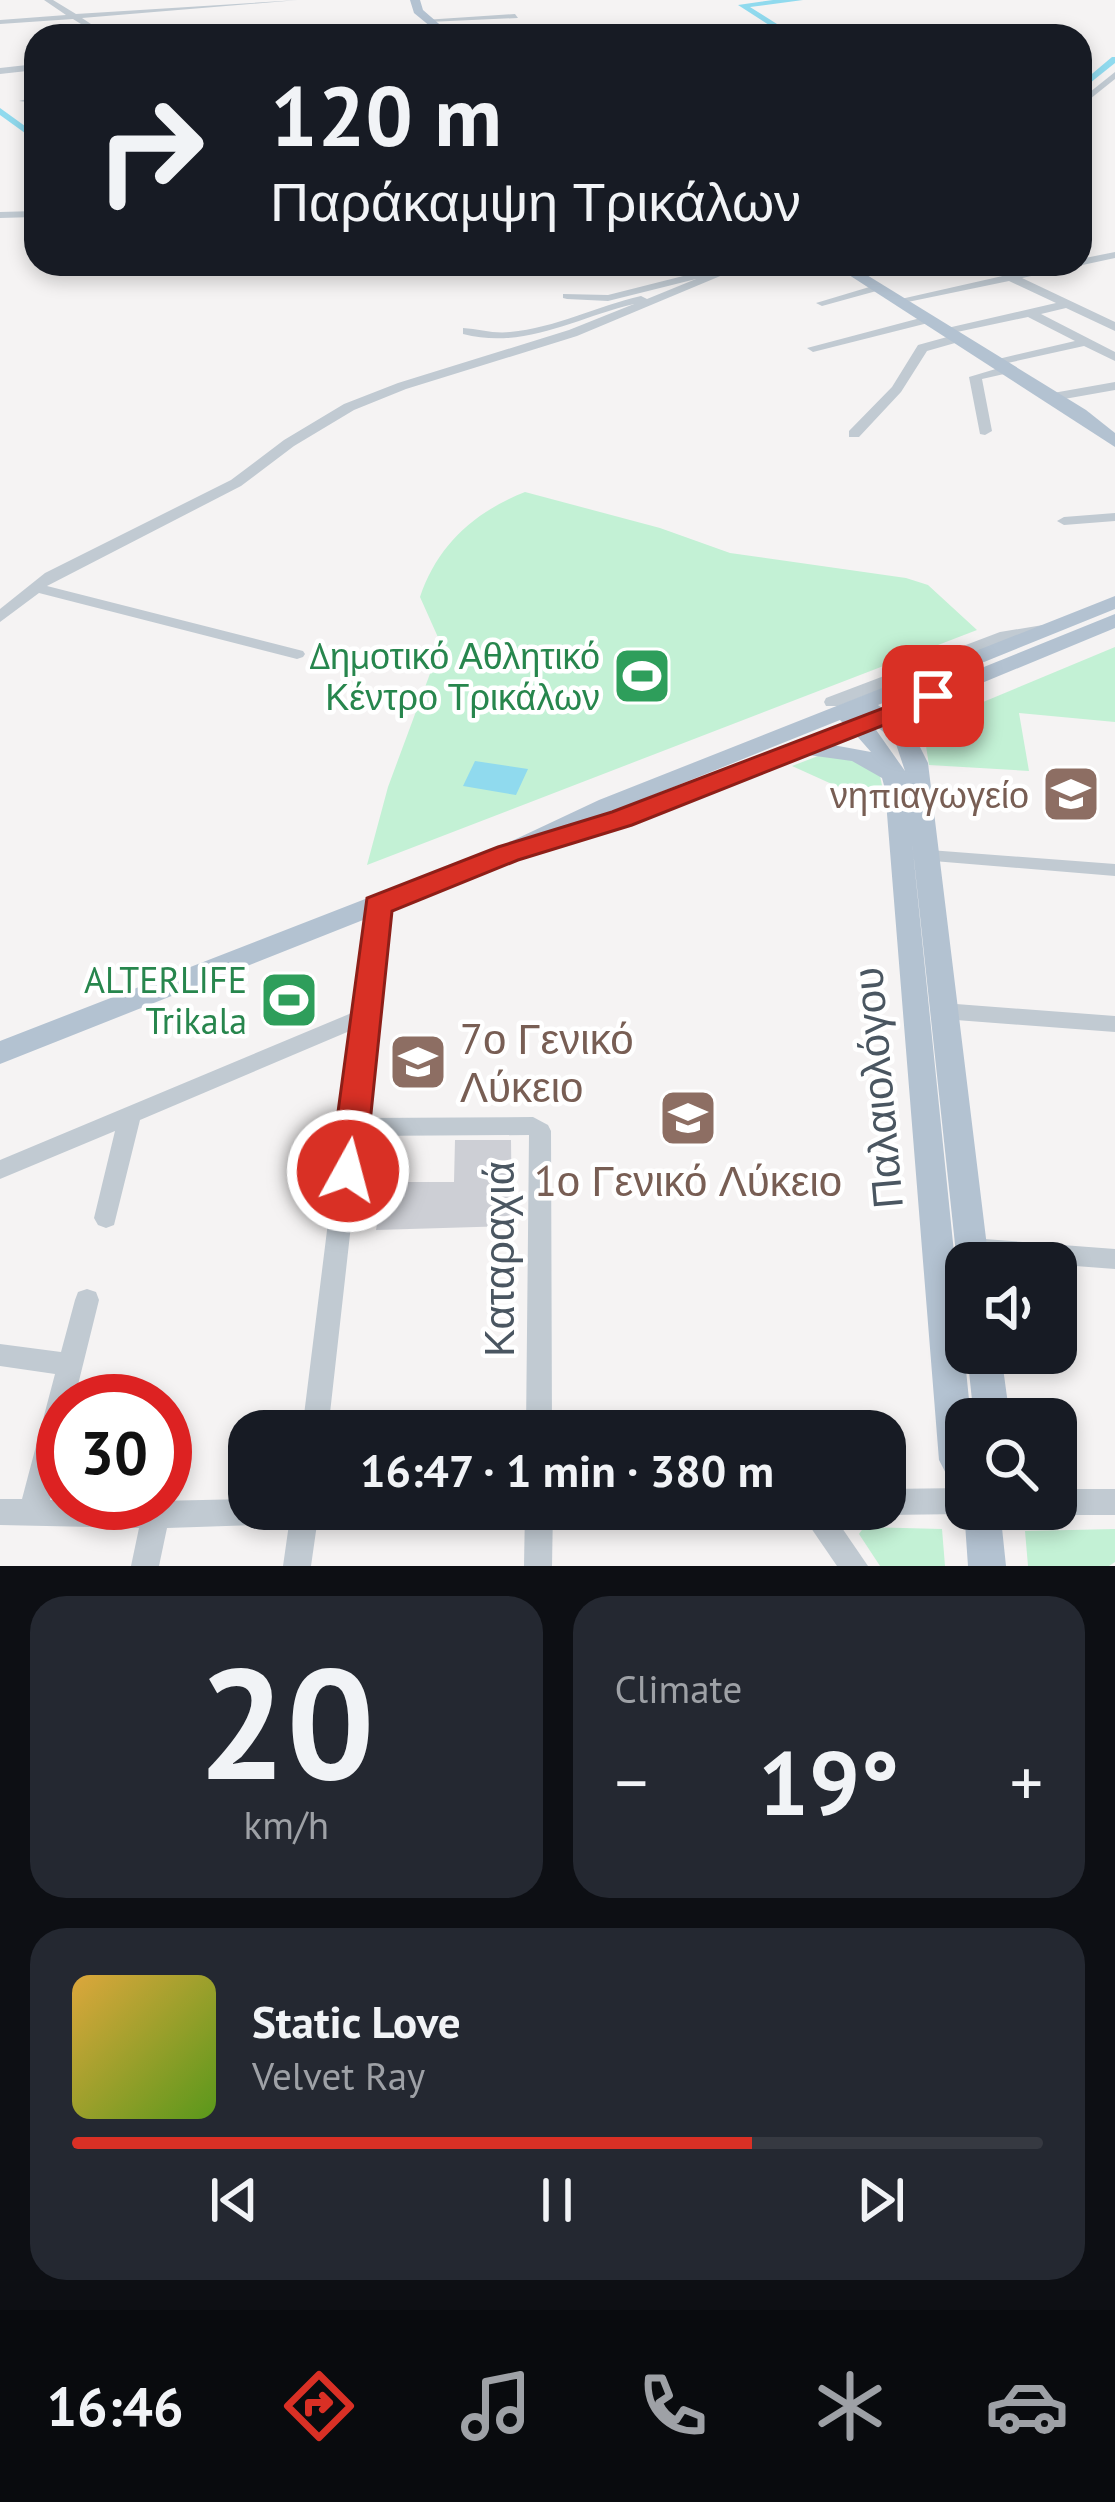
<!DOCTYPE html>
<html lang="en">
<head>
<meta charset="utf-8">
<style>
	:root { --surface:#171b24; --page:#242831; --text:#f1f3f6; --muted:#9ea1a6; --line:#363941; --accent:#d93025 }
	body { margin:0; font-family:"PT Sans",sans-serif; background:var(--page); color:var(--text); height:100vh; display:flex; flex-direction:column; font-size:45px; white-space:nowrap }
	* { box-sizing:border-box; margin:0 }
	p { font-size:39px; color:var(--muted) }
	.icon { flex:none; width:66px; height:66px; fill:none; stroke:currentColor; stroke-width:2; stroke-linecap:round; stroke-linejoin:round }
	.map { position:relative; height:1566px; overflow:hidden }
	.sheet { display:flex; flex-direction:column; gap:30px; padding:30px; background:#0d0f14; flex:1 }
	.sheet>* { flex:none }
	.hud { position:absolute; left:24px; top:24px; width:1068px; height:252px; border-radius:36px; box-shadow:0 6px 18px #0003; background:#171b24; color:var(--text); overflow:hidden }
	.tools { position:absolute; left:945px; top:1242px; display:grid; gap:24px }
	.tools a { display:grid; place-items:center; width:132px; height:132px; border-radius:24px; background:var(--surface); box-shadow:0 6px 18px #0003; font-size:60px }
	.speed { position:absolute; left:36px; top:1374px; display:flex; gap:24px; font-size:60px; font-weight:700; text-align:center }
	.speed>* { display:grid; place-content:center; width:156px; height:156px; border-radius:50%; background:var(--surface); box-shadow:0 6px 18px #0003; line-height:1 }
	.speed .limit { border:18px solid #d22; background:#fff; color:#111 }
	.pin { position:absolute; display:grid; place-items:center; width:102px; height:102px; color:#fff; margin:-51px; border-radius:24px; box-shadow:0 6px 18px #0006 }
	.me { position:absolute; width:132px; margin:-66px; rotate:7deg; stroke-linejoin:round; filter:drop-shadow(0 0 9px #0008) }
	.turn { display:flex; align-items:center; gap:42px; height:252px; padding:0 48px; font-size:54px }
	.turn .icon { width:156px; height:156px; stroke-width:2.5 }
	.turn b { display:block; font-size:84px; line-height:102px }
	.big { font-size:90px; font-weight:700; line-height:1.1 }
	.sheet .widget { flex:1; display:flex; flex-direction:column; justify-content:center; gap:18px; min-width:0; padding:0 42px; border-radius:36px; background:var(--page) }
	.sheet .dial { align-items:center; gap:0 }
	.dial b { font-size:156px; line-height:1 }
	.song { display:flex; align-items:center; gap:36px }
	.cover { width:144px; height:144px; border-radius:18px; background:linear-gradient(135deg,hsl(40 70% 55%),hsl(90 70% 35%)) }
	.played { height:12px; border-radius:6px; background:linear-gradient(90deg,var(--accent) 70%,var(--line) 70%) }
	.keys { display:flex; justify-content:space-around; direction:ltr }
	.heat { display:flex; justify-content:space-between; align-items:center; font-size:66px; direction:ltr }
	.sheet .tiles { flex:1; display:grid; gap:30px; grid-template-columns:1fr 1fr }
	.widget:last-child { grid-column:span 2 }
	.trip { position:absolute; left:228px; top:1410px; width:678px; height:120px; border-radius:36px; background:var(--surface); box-shadow:0 6px 18px #0003; font-weight:700; line-height:120px; text-align:center }
	.dock { display:flex; height:192px; justify-content:space-around; align-items:center; background:#090b0e; color:var(--muted) }
	.dock .icon { width:84px; height:84px }
	.dock .active { color:var(--accent) }
	.dock b { font-size:54px; color:var(--text) }
	.map>svg:first-child { display:block }
</style>
</head>
<body>
<div class="map">
<svg width="1115" height="1566" viewBox="0 0 1115 1566">
	<rect width="100%" height="100%" fill="#f5f3f3"/>
	<g fill="#c3f1d5">
		<path d="M525,492L660,528L730,553L906,578L928,585L977,630L367,865L388,787L441,644L420,597C437,546 474,512 525,492Z"/>
		<path d="M1115,647V722L1019,713L1029,771L929,765L923,727Z"/>
		<path d="M818,756H847L879,771L887,809L792,766Z"/>
		<path d="M864,1527L942,1529L945,1566H880L859,1534Z"/>
		<path d="M1115,1529V1562L1109,1566H1028L1025,1531Z"/>
	</g>
	<path fill="#90daee" d="M475,761L528,769L516,795L463,786Z"/>
	<g fill="none" stroke-linecap="round" stroke-linejoin="round">
		<g fill="#90daee" fill-rule="evenodd">
			<path d="M773,0H803L750,7L796,36H786L738,5Z"/>
			<path d="M1112,57H1115V63L1080,91V84Z"/>
			<path d="M0,108L36,134V141L0,115Z"/>
		</g>
	</g>
	<path fill="#cdcfd5" d="M455,1140H511L512,1226L376,1230L384,1182H454Z"/>
	<g fill="none" stroke-linecap="round" stroke-linejoin="round">
		<g fill="#c1cad2" fill-rule="evenodd">
			<path d="M44,0H53L76,14L298,0L82,18L109,36H100L73,19L0,24V20L66,15Z"/>
			<path d="M515,14L518,18L428,22L424,20Z"/>
			<path d="M528,33L531,36H504Z"/>
			<path d="M36,64V70L0,74V68Z"/>
			<path d="M1115,72V79L1080,107V100Z"/>
			<path d="M36,97V103L19,101Z"/>
			<path d="M36,211V217L0,218V212Z"/>
			<path d="M1115,252V258L1022,278L1115,322V331L1066,308L1041,314L1115,352V361L1084,346L994,366V360L1075,341L1028,317L943,335V329L1056,303L1009,281L898,304L892,301L1055,264H1080V259Z"/>
			<path d="M733,264H749L577,336L406,389L354,410L294,446L241,486L47,586L303,651L305,654L303,657L297,659L39,593L0,622V609L45,573L231,480L284,440L344,404L398,383L569,330L634,304C575,318 524,350 463,334V328C479,329 494,334 510,332C555,328 597,306 641,296L647,299L696,279L608,301L567,299L563,298V294L608,295L699,272L704,276Z"/>
			<path d="M876,285L882,288L880,290L822,306L816,303Z"/>
			<path d="M928,316L934,320L932,322L813,352L807,348Z"/>
			<path d="M958,334L964,338L962,341L927,351L901,392L859,437H849V431L892,387L918,345Z"/>
			<path d="M1009,365L1015,369L1013,372L982,379L992,431L985,435L980,434L969,377Z"/>
			<path d="M1115,382V390L1053,401L1047,397L1053,393Z"/>
			<path d="M1115,513V521L1064,525L1057,521L1064,517Z"/>
			<path d="M1043,625L1051,630L1049,633L1009,639L838,706H826L824,702L826,698L1000,632Z"/>
			<path d="M916,849L1115,864V876L909,859L907,855Z"/>
			<path d="M377,898L384,900L387,905L363,1118L533,1117L548,1125L551,1131L552,1431H526L529,1135L361,1136L328,1431H302L352,1030L140,1120L114,1225L106,1228L98,1225L94,1218L115,1131L0,1179V1160L354,1012L367,905L370,900Z"/>
			<path d="M943,1003L1115,1016V1032L943,1019L936,1016L932,1011L936,1006Z"/>
			<path d="M971,1238L1115,1249V1269L971,1258L962,1255L959,1248L962,1241Z"/>
			<path d="M87,1289L96,1292L99,1300L74,1401H63V1447L50,1500H63V1503L249,1499V1509H379L375,1518L365,1522L317,1524L311,1566H283L289,1524L167,1528L159,1566H131L139,1528L0,1525V1499H22L55,1374L0,1366V1344L61,1352L75,1300L78,1292Z"/>
			<path d="M966,1488V1509H976L966,1514L885,1515L874,1509H885V1489Z"/>
			<path d="M1056,1489H1115V1515H1056L1046,1511L1045,1509H1056Z"/>
			<path d="M525,1509H553L552,1566H524Z"/>
			<path d="M798,1509H829L868,1566H837Z"/>
		</g>
		<g fill="#b3c2d1" fill-rule="evenodd">
			<path d="M410,0H420L423,10L453,36H442L414,13Z"/>
			<path d="M832,264H849L1086,410L1115,433V447Z"/>
			<path d="M1115,596V609L878,705L882,708L1115,614V628L895,719L913,733L928,763L989,1263H966V1274L957,1263L912,841L971,1419H966V1492L953,1487L939,1460L885,789L882,778L852,761L808,755L594,836L585,838L573,831L517,859L0,1064V1041L499,847L599,800ZM840,720L844,724L641,800ZM876,726L895,741L905,771L874,727ZM856,735L871,752L833,745Z"/>
			<path d="M967,1353H1001L1010,1419H974Z"/>
			<path d="M966,1503V1509H1000L1006,1566H968L964,1509Z"/>
		</g>
	</g>
	<path fill="#d93025" stroke="#8d1f18" stroke-width="3" d="M933,689L942,691L945,696L942,702L632,825L518,860L392,911L365,1171L360,1181L348,1185L335,1181L330,1171L367,898L498,847L612,812Z"/>
	<defs>
		<symbol id="stadium-square" viewBox="-11 -11 22 22"><rect x="-9" y="-9" width="18" height="18" rx="4" fill="#2e9e5b" stroke="#fff"/><path d="M0-5a6.5 5 0 1 0 0 10a6.5 5 0 1 0 0-10ZM-3.5-1.8h7v3.6h-7Z" fill="#fff"/></symbol>
		<symbol id="school-square" viewBox="-11 -11 22 22"><rect x="-9" y="-9" width="18" height="18" rx="4" fill="#8d6e63" stroke="#fff"/><path d="M0-5L7-2L0 1L-7-2ZM-4 1L0 2.5L4 1V4Q0 6-4 4Z" fill="#fff"/></symbol>
	</defs>
	<g fill-rule="evenodd">
		<use href="#stadium-square" x="609" y="643" width="66" height="66"/>
		<use href="#school-square" x="1038" y="761" width="66" height="66"/>
		<use href="#stadium-square" x="256" y="967" width="66" height="66"/>
		<use href="#school-square" x="385" y="1029" width="66" height="66"/>
		<use href="#school-square" x="655" y="1085" width="66" height="66"/>
	</g>
	<g text-anchor="middle" dominant-baseline="central" stroke-width="9" stroke-linejoin="round" paint-order="stroke">
		<g font-size="36" fill="#27864d" stroke="#fff" text-anchor="end">
			<text x="600" y="655">Δημοτικό Αθλητικό<tspan x="600" dy="41">Κέντρο Τρικάλων</tspan></text>
			<text x="247" y="979">ALTERLIFE<tspan x="247" dy="41">Trikala</tspan></text>
		</g>
		<g font-size="36" fill="#785e54" stroke="#fff" text-anchor="end">
			<text x="1029" y="794">νηπιαγωγείο</text>
		</g>
		<g font-size="42" fill="#785e54" stroke="#fff" text-anchor="start">
			<text x="460" y="1038">7ο Γενικό<tspan x="460" dy="48">Λύκειο</tspan></text>
			<text x="688" y="1180" text-anchor="middle">1ο Γενικό Λύκειο</text>
		</g>
		<g font-size="42" fill="#4a5661" stroke="#fff">
			<text transform="translate(877 1088) rotate(-95)">Παλαιολόγου</text>
			<text transform="translate(498 1259) rotate(-90)">Καταραχιά</text>
		</g>
	</g>
</svg>
<div class="tools">
<a><svg class="icon" aria-label="sound" viewBox="0 0 24 24"><path d="M4 9h4l5-4v14l-5-4H4zM17 9q2 3 0 6"/></svg></a>
<a><svg class="icon" aria-label="search" viewBox="0 0 24 24"><circle cx="10" cy="10" r="6"/><path d="M15 15l6 6"/></svg></a>
</div>
<div class="speed"><div class="limit">30</div></div>
<div class="pin" style="left:933px;top:696px;background:#d93025"><svg class="icon" aria-label="arrive" viewBox="0 0 24 24"><path d="M6 21V4h12l-3 4 3 4H6"/></svg></div>
<svg class="me" style="left:348px;top:1171px" viewBox="-20 -20 40 40"><circle r="17" fill="#d93025" stroke="#fff" stroke-width="3"/><path d="M0-11L8 9 0 5-8 9z" fill="#fff"/></svg>
<div class="trip">16:47 · 1 min · 380 m</div>
<div class="hud">
<div class="turn"><svg class="icon" aria-label="right" viewBox="0 0 24 24"><path d="M7 20v-9h11M14 6l5 5-5 5"/></svg><div><b>120 m</b>Παράκαμψη Τρικάλων</div></div>
</div>
</div>
<section class="sheet">
<div class="tiles">
<div class="widget dial"><b>20</b><p>km/h</p></div>
<div class="widget"><p>Climate</p>
<div class="heat"><a>−</a><b class="big">19°</b><a>+</a></div>
</div>
<div class="widget">
<div class="song"><i class="cover"></i><div><b>Static Love</b><p>Velvet Ray</p></div></div>
<div class="played"></div>
<div class="keys"><svg class="icon" aria-label="previous" viewBox="0 0 24 24"><path d="M18 5L8 12l10 7zM5 5v14"/></svg><svg class="icon" aria-label="pause" viewBox="0 0 24 24"><path d="M8 5v14M16 5v14"/></svg><svg class="icon" aria-label="next" viewBox="0 0 24 24"><path d="M6 5l10 7-10 7zM19 5v14"/></svg></div>
</div>
</div>
</section>
<nav class="dock">
<b>16:46</b>
<svg class="icon active" aria-label="directions" viewBox="0 0 24 24"><path d="M12 3l9 9-9 9-9-9zM9 14v-3h6M13 9l2 2-2 2"/></svg>
<svg class="icon" aria-label="music" viewBox="0 0 24 24"><path d="M9 18V5l10-2v13"/><circle cx="6" cy="18" r="3"/><circle cx="16" cy="16" r="3"/></svg>
<svg class="icon" aria-label="phone" viewBox="0 0 24 24"><path d="M5 4h4l2 5-3 2q2 4 5 5l2-3 5 2v4C11 20 4 13 5 4z"/></svg>
<svg class="icon" aria-label="climate" viewBox="0 0 24 24"><path d="M12 3v18M4 7l16 10M4 17L20 7"/></svg>
<svg class="icon" aria-label="car" viewBox="0 0 24 24"><path d="M5 17H2v-5l4-1 3-4h7l3 4 3 1v5h-3M9 17h6M6 11h13"/><circle cx="7" cy="17" r="2"/><circle cx="17" cy="17" r="2"/></svg>
</nav>
</body>
</html>
